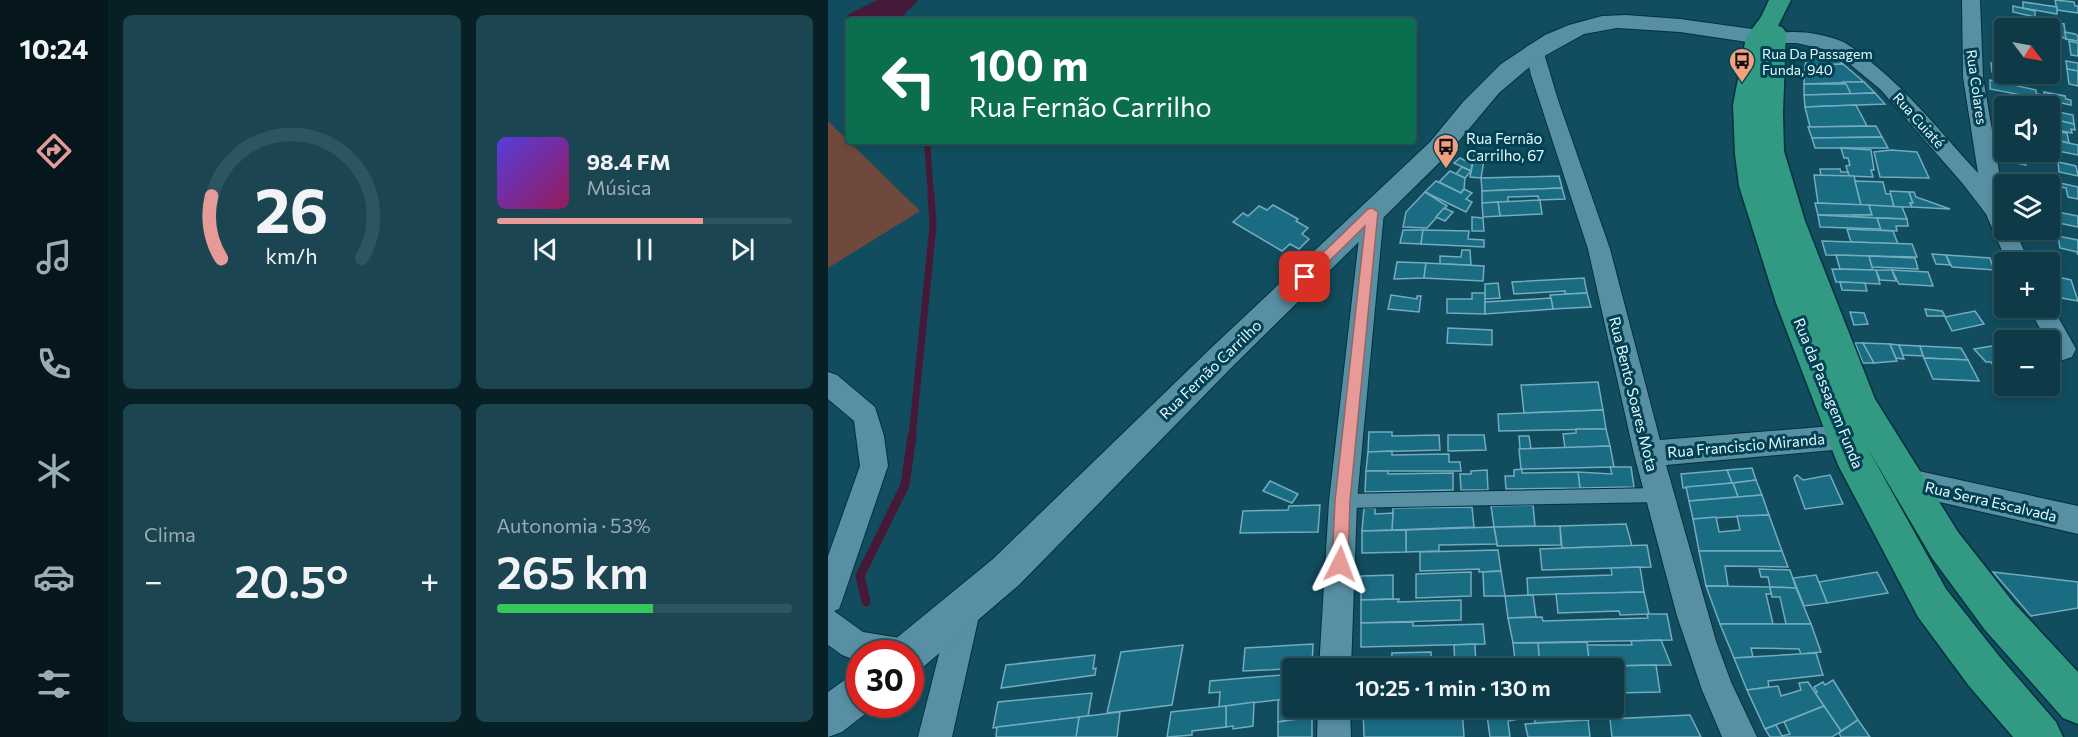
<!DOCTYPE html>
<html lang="pt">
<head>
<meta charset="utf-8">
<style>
	:root { --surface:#0d3a46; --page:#1b4551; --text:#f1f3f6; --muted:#9aadb3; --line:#2d545f; --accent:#e69b98 }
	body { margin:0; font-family:Commissioner,sans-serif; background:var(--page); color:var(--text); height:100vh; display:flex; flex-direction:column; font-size:22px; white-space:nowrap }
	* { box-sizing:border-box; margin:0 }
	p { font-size:20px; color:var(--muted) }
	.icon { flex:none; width:33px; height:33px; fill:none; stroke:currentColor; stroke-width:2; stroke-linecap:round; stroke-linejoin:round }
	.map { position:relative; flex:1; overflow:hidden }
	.side { display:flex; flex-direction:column; gap:15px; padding:15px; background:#072026; width:720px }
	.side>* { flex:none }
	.banner { position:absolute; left:18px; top:18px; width:570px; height:126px; border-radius:6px; box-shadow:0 3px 9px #0003,0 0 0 2px var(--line); background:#0b6e4f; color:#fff; overflow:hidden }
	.needle { width:39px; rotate:122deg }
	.controls { position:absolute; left:1166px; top:18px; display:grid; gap:12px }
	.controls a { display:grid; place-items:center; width:66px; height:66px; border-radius:6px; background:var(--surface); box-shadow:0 3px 9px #0003,0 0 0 2px var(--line); font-size:30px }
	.speed { position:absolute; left:18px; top:640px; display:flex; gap:12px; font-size:30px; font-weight:700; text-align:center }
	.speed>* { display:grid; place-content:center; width:78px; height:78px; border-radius:50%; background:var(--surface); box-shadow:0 3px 9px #0003,0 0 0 2px var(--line); line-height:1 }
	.speed .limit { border:9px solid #d22; background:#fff; color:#111 }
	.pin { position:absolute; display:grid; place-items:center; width:51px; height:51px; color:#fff; margin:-26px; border-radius:12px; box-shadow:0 3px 9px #0006 }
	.me { position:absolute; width:66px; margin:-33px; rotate:3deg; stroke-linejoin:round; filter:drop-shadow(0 0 4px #0008) }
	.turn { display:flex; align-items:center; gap:21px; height:126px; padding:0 24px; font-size:27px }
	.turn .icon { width:78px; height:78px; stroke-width:2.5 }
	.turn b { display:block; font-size:42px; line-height:51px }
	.big { font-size:45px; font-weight:600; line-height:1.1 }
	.side .tile { flex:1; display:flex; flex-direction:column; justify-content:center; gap:9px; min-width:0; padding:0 21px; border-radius:9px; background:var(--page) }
	.side .dial { align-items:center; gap:0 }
	.dial svg { height:156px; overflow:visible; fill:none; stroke:var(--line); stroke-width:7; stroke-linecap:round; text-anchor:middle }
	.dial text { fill:var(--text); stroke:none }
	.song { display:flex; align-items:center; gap:18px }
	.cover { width:72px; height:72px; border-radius:9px; background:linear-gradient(135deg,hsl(250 70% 55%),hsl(330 70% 35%)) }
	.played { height:6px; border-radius:3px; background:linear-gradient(90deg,var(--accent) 70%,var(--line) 70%) }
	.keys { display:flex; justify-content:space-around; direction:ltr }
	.heat { display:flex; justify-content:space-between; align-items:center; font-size:33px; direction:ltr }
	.charge { height:9px; border-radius:4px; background:linear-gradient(90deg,#34c759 53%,var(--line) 0) }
	.side .tiles { flex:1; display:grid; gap:15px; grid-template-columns:repeat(2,1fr) }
	.trip { position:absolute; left:454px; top:658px; width:342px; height:60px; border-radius:6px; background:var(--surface); box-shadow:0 3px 9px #0003,0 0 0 2px var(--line); font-weight:600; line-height:60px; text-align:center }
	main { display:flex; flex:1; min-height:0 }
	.menu { display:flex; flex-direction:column; width:108px; justify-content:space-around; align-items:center; background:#05171c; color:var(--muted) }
	.menu .icon { width:42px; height:42px }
	.menu .active { color:var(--accent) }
	.menu b { font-size:27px; color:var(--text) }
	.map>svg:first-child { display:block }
</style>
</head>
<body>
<main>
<nav class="menu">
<b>10:24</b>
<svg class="icon active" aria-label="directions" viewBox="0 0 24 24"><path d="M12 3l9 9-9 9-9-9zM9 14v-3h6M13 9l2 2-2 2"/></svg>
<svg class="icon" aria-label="music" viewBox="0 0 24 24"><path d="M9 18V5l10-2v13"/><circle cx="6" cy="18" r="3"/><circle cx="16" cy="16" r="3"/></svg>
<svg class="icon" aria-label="phone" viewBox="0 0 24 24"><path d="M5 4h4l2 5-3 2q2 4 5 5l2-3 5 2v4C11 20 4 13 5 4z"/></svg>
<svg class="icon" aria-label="climate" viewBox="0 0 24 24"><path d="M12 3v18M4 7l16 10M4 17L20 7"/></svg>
<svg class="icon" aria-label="car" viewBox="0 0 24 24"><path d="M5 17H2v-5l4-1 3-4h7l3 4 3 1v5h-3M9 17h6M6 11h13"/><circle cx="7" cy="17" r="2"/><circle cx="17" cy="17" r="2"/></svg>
<svg class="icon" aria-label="filters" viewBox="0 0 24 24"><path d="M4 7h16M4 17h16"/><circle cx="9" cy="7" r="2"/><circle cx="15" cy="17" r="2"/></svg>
</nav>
<section class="side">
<div class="tiles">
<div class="tile dial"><svg viewBox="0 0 100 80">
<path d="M14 69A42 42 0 1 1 86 69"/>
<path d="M14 69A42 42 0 0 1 9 37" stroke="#e69b98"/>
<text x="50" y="56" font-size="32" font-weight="700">26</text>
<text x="50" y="72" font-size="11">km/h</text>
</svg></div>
<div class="tile">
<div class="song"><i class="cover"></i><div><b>98.4 FM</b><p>Música</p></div></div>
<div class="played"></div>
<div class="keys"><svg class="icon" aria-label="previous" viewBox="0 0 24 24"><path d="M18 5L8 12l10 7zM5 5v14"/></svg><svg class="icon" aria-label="pause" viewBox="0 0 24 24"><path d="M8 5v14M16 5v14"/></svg><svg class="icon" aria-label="next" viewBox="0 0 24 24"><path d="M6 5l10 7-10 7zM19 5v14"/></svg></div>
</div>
<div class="tile"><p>Clima</p>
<div class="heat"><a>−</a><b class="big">20.5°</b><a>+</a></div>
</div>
<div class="tile"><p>Autonomia · 53%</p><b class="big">265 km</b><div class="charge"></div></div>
</div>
</section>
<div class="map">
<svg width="1250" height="737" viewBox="0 0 1250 737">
	<rect width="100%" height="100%" fill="#114d5e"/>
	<path fill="#6f493b" d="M0,121L92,211L0,268Z"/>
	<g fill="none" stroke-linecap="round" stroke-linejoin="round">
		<g stroke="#471938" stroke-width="6">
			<path d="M70,21L81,0"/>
			<path d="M99,141L103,195"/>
		</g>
		<path stroke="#471938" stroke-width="7" d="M84,437L105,225L103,194"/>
		<path stroke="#471938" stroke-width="9" d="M38,602L32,576L77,485L84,436"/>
		<path fill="#471938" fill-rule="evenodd" d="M49,0H90C74,23 46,21 21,21V27L17,21L21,14Z"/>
	</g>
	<g fill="#1a6c83" stroke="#74abbf" stroke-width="1.5">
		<path d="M1227,0L1246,2L1247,6H1250V13L1229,10Z"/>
		<path d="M1195,2L1229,7V14L1195,8Z"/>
		<path d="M1185,6L1207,11V17L1185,12Z"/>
		<path d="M1185,19L1212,24V28L1186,27Z"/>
		<path d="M1225,22L1236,24L1238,39L1227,34Z"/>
		<path d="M1237,32L1247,34L1250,36V41L1238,39Z"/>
		<path d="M1241,41L1250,43V56L1243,55Z"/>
		<path d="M985,52L1004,54L1015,64L977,66L979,56Z"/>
		<path d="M1238,61L1250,63V71L1239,69Z"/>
		<path d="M1163,63L1176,65V72H1164Z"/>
		<path d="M1015,64L1036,82L976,84L977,66Z"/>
		<path d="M1239,69L1250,71V86L1241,84Z"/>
		<path d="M1203,74L1230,75L1231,82L1204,77Z"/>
		<path d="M1162,80L1208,90L1209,98L1162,89Z"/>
		<path d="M1015,82H1036L1047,93L1023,94Z"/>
		<path d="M976,84H1018L1023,94L976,95Z"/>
		<path d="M1216,92L1237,96L1238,99L1243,100V105L1209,98V94L1216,95Z"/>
		<path d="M1047,93L1057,104L977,107L976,95Z"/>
		<path d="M1028,105L1039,126L982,127L977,107Z"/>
		<path d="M1221,110L1245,115L1246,124L1221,118Z"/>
		<path d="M1223,119L1246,124L1247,130L1243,129L1244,133L1224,129Z"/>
		<path d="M1048,126L1054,137L984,138L980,127Z"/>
		<path d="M1223,131L1239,133L1241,143L1221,138Z"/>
		<path d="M1054,137L1060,148H987L984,138Z"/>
		<path d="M1221,139L1250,145V155L1225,150L1224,142Z"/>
		<path d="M1013,148L1043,150L1046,170H1043L1045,177L1021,176L1018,166L1022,165L1020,158H1016Z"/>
		<path d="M1063,150L1089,152L1101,178L1052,177L1046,152Z"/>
		<path d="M647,152L657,154L653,178L642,177Z"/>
		<path d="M1177,152L1195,153L1198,165L1179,161Z"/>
		<path d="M632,158L644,164L643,171L626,163Z"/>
		<path d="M1230,162L1248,166L1250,176L1231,172Z"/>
		<path d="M634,167L643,171L637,178L628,174Z"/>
		<path d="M992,169H1012L1013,172H1020L1021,176H993Z"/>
		<path d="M622,171L637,178L636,189L633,193L611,182Z"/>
		<path d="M986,175L1026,176L1033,205L990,203Z"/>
		<path d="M731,176L734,188L654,191L653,178Z"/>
		<path d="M608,181L633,193L636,189L644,193L638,199L644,202L638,212L597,192Z"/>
		<path d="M1027,181L1055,182L1058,194H1063L1066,207L1033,205Z"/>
		<path d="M1232,183L1250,187V199L1240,197L1238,188L1233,187Z"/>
		<path d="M734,188L737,199L711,200L710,196L680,197V202L654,203V191Z"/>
		<path d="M1062,191L1081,192L1085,203H1082L1084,207H1066Z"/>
		<path d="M597,192L619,206L599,228L575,227L578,212Z"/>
		<path d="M1081,192H1086L1088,197L1122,209L1084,207L1082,203H1085Z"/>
		<path d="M712,200L714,214L672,216L670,202Z"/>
		<path d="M670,202L672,216L655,217L654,203Z"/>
		<path d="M987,203L1041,205L1044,215H990Z"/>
		<path d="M445,205L470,219L468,221L480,228L474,234L481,239L471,249L462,244L454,251L405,222L415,213L420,216L431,206L439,210Z"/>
		<path d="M1041,205L1074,207L1079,219L1025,217V215H1044Z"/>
		<path d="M616,208L625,212L617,221L608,217Z"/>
		<path d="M1224,211L1250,216V227L1226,222Z"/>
		<path d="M990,215L1049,218L1053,229L992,227Z"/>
		<path d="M644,217L655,218L656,231H644Z"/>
		<path d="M1049,218L1079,219L1080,226H1068L1069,231L1053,230Z"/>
		<path d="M1019,229L1065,231L1070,244L1023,242Z"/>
		<path d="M575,230H595L593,244L572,243Z"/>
		<path d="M595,230L641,231L640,239L656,240V247L593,244Z"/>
		<path d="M1230,236L1250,240V255L1249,252L1232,248Z"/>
		<path d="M994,241L1084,244L1089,257L998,255Z"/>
		<path d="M634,250H642L643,265L612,264V256L633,257Z"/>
		<path d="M1104,254L1118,255L1122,265L1108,264Z"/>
		<path d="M1008,255L1041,256L1045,270L1012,269Z"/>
		<path d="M1118,255L1162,258L1166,270L1124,267Z"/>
		<path d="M1041,256L1087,258L1090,269L1044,267Z"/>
		<path d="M569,262L598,263L596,278L566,279Z"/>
		<path d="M598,263L656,266L655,281L596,278Z"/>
		<path d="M1004,269L1048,270L1052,284L1008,282Z"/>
		<path d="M1048,270H1064L1068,281L1052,280Z"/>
		<path d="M1064,270L1100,272L1105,286L1071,284Z"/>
		<path d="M1221,275L1243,280L1250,301L1228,297Z"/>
		<path d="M756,278L759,293L737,294V291L686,294L684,282Z"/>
		<path d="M1012,282L1037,283L1039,291L1014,290Z"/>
		<path d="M670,283L672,298L657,299V284Z"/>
		<path d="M644,293H657V314L619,313V299H644Z"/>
		<path d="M759,293L763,307L725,309L722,295Z"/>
		<path d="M563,295L589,299V296H593L591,312L560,309Z"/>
		<path d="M723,298L725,309L657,314V302Z"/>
		<path d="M1097,309L1114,311L1117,316H1099Z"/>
		<path d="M1147,311L1156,324L1124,331L1117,317Z"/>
		<path d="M1022,312L1036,313L1040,324L1026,325Z"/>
		<path d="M620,328L664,330V345L619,343Z"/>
		<path d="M1027,343H1035L1046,363H1035Z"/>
		<path d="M1035,343L1062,344L1069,361L1046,363Z"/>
		<path d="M1062,344L1071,345L1076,359L1068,358Z"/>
		<path d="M1176,344V358L1167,359L1170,363L1164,364L1163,362H1158L1146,349Z"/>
		<path d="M1071,345L1092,346L1095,356L1075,355Z"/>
		<path d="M1092,346L1133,348L1140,360L1096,358Z"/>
		<path d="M1096,358L1140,360L1151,381L1105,379Z"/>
		<path d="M770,382L775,410L696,413L693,385Z"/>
		<path d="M775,410L778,429L671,431L670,414Z"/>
		<path d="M748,429H778L782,446L737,448L735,434L748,433Z"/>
		<path d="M541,432H564V436L611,435L612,450L540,452Z"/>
		<path d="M620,435H656L658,450L620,451Z"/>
		<path d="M691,436H701L703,449H692Z"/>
		<path d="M782,446L786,467L693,469L691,449Z"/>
		<path d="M564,451V455L621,454V462H632L633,471H538L540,452Z"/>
		<path d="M782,467H803L806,487L752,488L750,472L784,474Z"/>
		<path d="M924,468L928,480L904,483L899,470Z"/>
		<path d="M694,469V473L750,472L752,488L678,489L677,476H686V470Z"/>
		<path d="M659,470L660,490H633L632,474H643V471Z"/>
		<path d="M899,470L904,483L855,488L853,474Z"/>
		<path d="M538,471H560V474L625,473V490L537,492Z"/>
		<path d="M969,475L975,480L1002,475L1015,504L977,509L966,478Z"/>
		<path d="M928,480L934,495L910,497L905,483Z"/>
		<path d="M442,481L470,494L464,503L435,491Z"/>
		<path d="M905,483L910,497L861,501L858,487Z"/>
		<path d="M934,495L941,515L865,519L861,501Z"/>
		<path d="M492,505L490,532L412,533L415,511L460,510L461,506Z"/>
		<path d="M705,505L707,526L666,527L663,506Z"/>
		<path d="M644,507L646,527L564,530L565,508Z"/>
		<path d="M536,508H547V514L565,513L564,530L534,531Z"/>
		<path d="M941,515L954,551H871L865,519L888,517L891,532L912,530L909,516Z"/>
		<path d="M798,524L804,546L734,548L732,526Z"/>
		<path d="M732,526L733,545L669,546V544L666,527Z"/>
		<path d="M666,527L669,544L611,545V551L578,552V530Z"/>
		<path d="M578,530V552L534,553V531Z"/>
		<path d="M819,545L823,567L714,570L712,549Z"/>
		<path d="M670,550L673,571L651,572V569L592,571V552Z"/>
		<path d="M871,551H954L960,567L897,566L900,586H878Z"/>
		<path d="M812,567L816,592L700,595L699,578L784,575L783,568Z"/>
		<path d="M931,569L962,570L968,588L942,587L940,577H933Z"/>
		<path d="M673,571L677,596H656L655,572Z"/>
		<path d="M643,572V596L588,598V574Z"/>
		<path d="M1049,572L1060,593L999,603L991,582Z"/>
		<path d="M1165,572L1250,582V608L1203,616Z"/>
		<path d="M565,575V599L533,600V576Z"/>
		<path d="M988,575L999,603L976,606L965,578Z"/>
		<path d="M878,586L942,587L943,594H938L945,624H892Z"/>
		<path d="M942,587L968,588L983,624H958L952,597H944Z"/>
		<path d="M816,592L821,614L792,615L791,611L730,613L728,594Z"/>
		<path d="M705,595L708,617L680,618L677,596Z"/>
		<path d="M571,599L570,602L633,600V620L533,623V600Z"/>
		<path d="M819,614H839L844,640L685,643L680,618L714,617L715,621L820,618Z"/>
		<path d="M585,622V626L655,624L657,644L533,647V623Z"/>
		<path d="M892,624H983L993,652L973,654L971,649L923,648L925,657L906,658Z"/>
		<path d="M833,640L843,665L762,666L759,645H804L803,641Z"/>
		<path d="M759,642L761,661L711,662L710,643Z"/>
		<path d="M685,643H710L712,668L688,669Z"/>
		<path d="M485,644L484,668L415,671L417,648Z"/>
		<path d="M647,644L648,669H627L626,645Z"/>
		<path d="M355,645L344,705L279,713L293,652Z"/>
		<path d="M603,652L604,669H563L564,653Z"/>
		<path d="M988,653L995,675L940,681L941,687L919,690L906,658Z"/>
		<path d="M267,655L265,669L268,668L267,675L173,688L178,665Z"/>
		<path d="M828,665L832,692L786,693V669H744V667Z"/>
		<path d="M465,674V698L391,707L392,692L381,693L382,681Z"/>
		<path d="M1005,680L1030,720L1013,731L987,693L989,692L986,687L995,682L997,685Z"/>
		<path d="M980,682L996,706L937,729L919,690L950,686L953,696L973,690L971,683Z"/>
		<path d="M264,693L260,716L165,728L170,702Z"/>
		<path d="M465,698V708H484V717L450,722V700Z"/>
		<path d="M426,702L425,726L405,729V726L398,727V706Z"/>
		<path d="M398,706V727L364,731V735L339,737L343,712Z"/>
		<path d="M996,706L1013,731L1004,737H942L937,729L948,725L954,736L962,734L956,722Z"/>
		<path d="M535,708H634L636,737H536Z"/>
		<path d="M658,708H695L697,718L680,721L682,737H662Z"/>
		<path d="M695,708H759L761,720L707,723L706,715L696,716Z"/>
		<path d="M292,712L289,737H248L251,717Z"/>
		<path d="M862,715L873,737H784L782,719Z"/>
		<path d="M251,717L248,737H168L169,727Z"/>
		<path d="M484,717V737H450V722Z"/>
		<path d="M760,720L762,737H700L697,724Z"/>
		<path d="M1030,720L1042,737H1013L1011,733Z"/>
	</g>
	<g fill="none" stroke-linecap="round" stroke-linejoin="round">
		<defs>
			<path id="service" d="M832,488L837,490L839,495L837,500L832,502L515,508L510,506L507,501L510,496L515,494Z"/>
			<g id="minor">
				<path d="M1134,0H1152L1155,77L1176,201V230H1187L1201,262H1179L1158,214L1135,184L1052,89L1013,57L1000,50L968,43H940L937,39L940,35C962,29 991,32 1013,41C1024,46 1034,55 1043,62C1083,94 1115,135 1150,173L1135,77Z"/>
				<path d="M706,44L713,46L715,50L730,100L782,249L832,440L1016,425L1026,428L1029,437L1026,446L1016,449L838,465L888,641L903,682L929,737H894L874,690L849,616L806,454L760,249L703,75L697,50L699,46Z"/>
				<path d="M545,204L553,206L556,212L529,501L523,669H491L501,501L534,212L537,206Z"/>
				<path d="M1221,301L1248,349L1244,357L1235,360L1226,357L1221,347V340H1218L1201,308H1221Z"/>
				<path d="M0,372L9,375L47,407L56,436L60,466L15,598L11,609L6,611L35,632L72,638L83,643L88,654L82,666V654H32V662L14,655L0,645V556L32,466L26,421L0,399Z"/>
				<path d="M1077,468L1250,506V534L1077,494L1067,490L1063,481L1067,472Z"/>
				<path d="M138,592L149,596L153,607L124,737H90L123,607L127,596Z"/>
				<path d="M490,708H522L523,737H489Z"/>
			</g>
			<g id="tertiary">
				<path d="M798,15L852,19L946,32L954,34L957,39L954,44L946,46L852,32L789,28L756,34L711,59L671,93L620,154L403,368L191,585L94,668L82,673V654H60L66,640L165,559L381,350L602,142L635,102L673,64L717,35L741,25L774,16Z"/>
				<path d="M32,673V705H47L46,707L14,732L0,737V692L18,679Z"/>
			</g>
			<path id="primary" d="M941,0H963L950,26L954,27L958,32L955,113L956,151L977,221L1047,399L1130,532L1185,602L1250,672V724L1235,718L1157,630L1104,558L1040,449L1118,589L1171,656L1228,722L1235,737H1185L1141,686L1090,617L1010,465L948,303L911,186L907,154L905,105L918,37L933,17Z"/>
		</defs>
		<use href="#service" stroke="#03313e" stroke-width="2"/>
		<use href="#minor" stroke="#03313e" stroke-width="2"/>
		<use href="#tertiary" stroke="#03313e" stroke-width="2"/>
		<use href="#primary" stroke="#03313e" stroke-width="3"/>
		<use href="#service" fill="#588fa2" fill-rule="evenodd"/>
		<use href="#minor" fill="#588fa2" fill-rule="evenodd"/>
		<use href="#tertiary" fill="#588fa2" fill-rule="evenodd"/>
		<use href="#primary" fill="#329983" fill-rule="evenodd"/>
	</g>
	<path fill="#e69b98" stroke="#966563" stroke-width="1.5" d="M544,208L550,212L522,501L520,564L517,569L512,572L506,569L504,564L507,501L537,226L481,281H472L470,277L540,209Z"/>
	<defs>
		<symbol id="bus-pin" viewBox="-11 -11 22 30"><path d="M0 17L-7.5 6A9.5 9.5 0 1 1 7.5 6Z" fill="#f2a080" stroke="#004253"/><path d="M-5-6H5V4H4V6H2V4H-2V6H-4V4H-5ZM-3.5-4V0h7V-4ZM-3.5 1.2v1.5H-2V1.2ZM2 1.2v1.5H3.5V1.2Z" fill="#111"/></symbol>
	</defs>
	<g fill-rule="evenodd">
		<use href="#bus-pin" x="899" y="46" width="30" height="40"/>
		<use href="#bus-pin" x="603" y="132" width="30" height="40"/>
	</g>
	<g text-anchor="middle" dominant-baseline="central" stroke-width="6" stroke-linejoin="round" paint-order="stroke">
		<g font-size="14" fill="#e8f8fe" stroke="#004253" text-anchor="start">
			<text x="934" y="53">Rua Da Passagem<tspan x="934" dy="16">Funda, 940</tspan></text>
		</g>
		<g font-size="14" fill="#e8f8fe" stroke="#004253">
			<text transform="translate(1149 87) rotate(82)">Rua Colares</text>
			<text transform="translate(1091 120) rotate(48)">Rua Cuiaté</text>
		</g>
		<g font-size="15" fill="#e8f8fe" stroke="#004253" text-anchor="start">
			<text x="638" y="138">Rua Fernão<tspan x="638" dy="17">Carrilho, 67</tspan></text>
		</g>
		<g font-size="15" fill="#e8f8fe" stroke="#004253">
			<text transform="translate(382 369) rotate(-44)">Rua Fernão Carrilho</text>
			<text transform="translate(1001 393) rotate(68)">Rua da Passagem Funda</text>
			<text transform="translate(806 394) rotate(76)">Rua Bento Soares Mota</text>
			<text transform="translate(918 445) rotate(-5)">Rua Franciscio Miranda</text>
			<text transform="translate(1163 501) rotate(13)">Rua Serra Escalvada</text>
		</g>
	</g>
</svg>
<div class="controls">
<a><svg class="needle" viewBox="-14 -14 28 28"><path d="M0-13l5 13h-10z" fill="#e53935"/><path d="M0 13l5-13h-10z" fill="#9aadb3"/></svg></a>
<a><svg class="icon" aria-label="sound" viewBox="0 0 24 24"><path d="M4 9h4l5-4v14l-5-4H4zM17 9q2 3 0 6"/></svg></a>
<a><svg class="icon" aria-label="layers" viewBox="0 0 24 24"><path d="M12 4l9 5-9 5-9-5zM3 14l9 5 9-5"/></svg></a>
<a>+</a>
<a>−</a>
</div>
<div class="speed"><div class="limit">30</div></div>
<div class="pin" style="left:477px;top:277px;background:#d93025"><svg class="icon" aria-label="arrive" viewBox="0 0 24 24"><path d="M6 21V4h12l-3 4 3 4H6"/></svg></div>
<svg class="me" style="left:512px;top:564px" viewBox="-20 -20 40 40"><path d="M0-17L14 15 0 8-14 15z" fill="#e69b98" stroke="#fff" stroke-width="4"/></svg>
<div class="trip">10:25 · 1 min · 130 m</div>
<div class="banner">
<div class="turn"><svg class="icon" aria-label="left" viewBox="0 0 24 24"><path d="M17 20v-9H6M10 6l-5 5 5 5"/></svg><div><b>100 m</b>Rua Fernão Carrilho</div></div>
</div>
</div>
</main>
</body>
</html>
